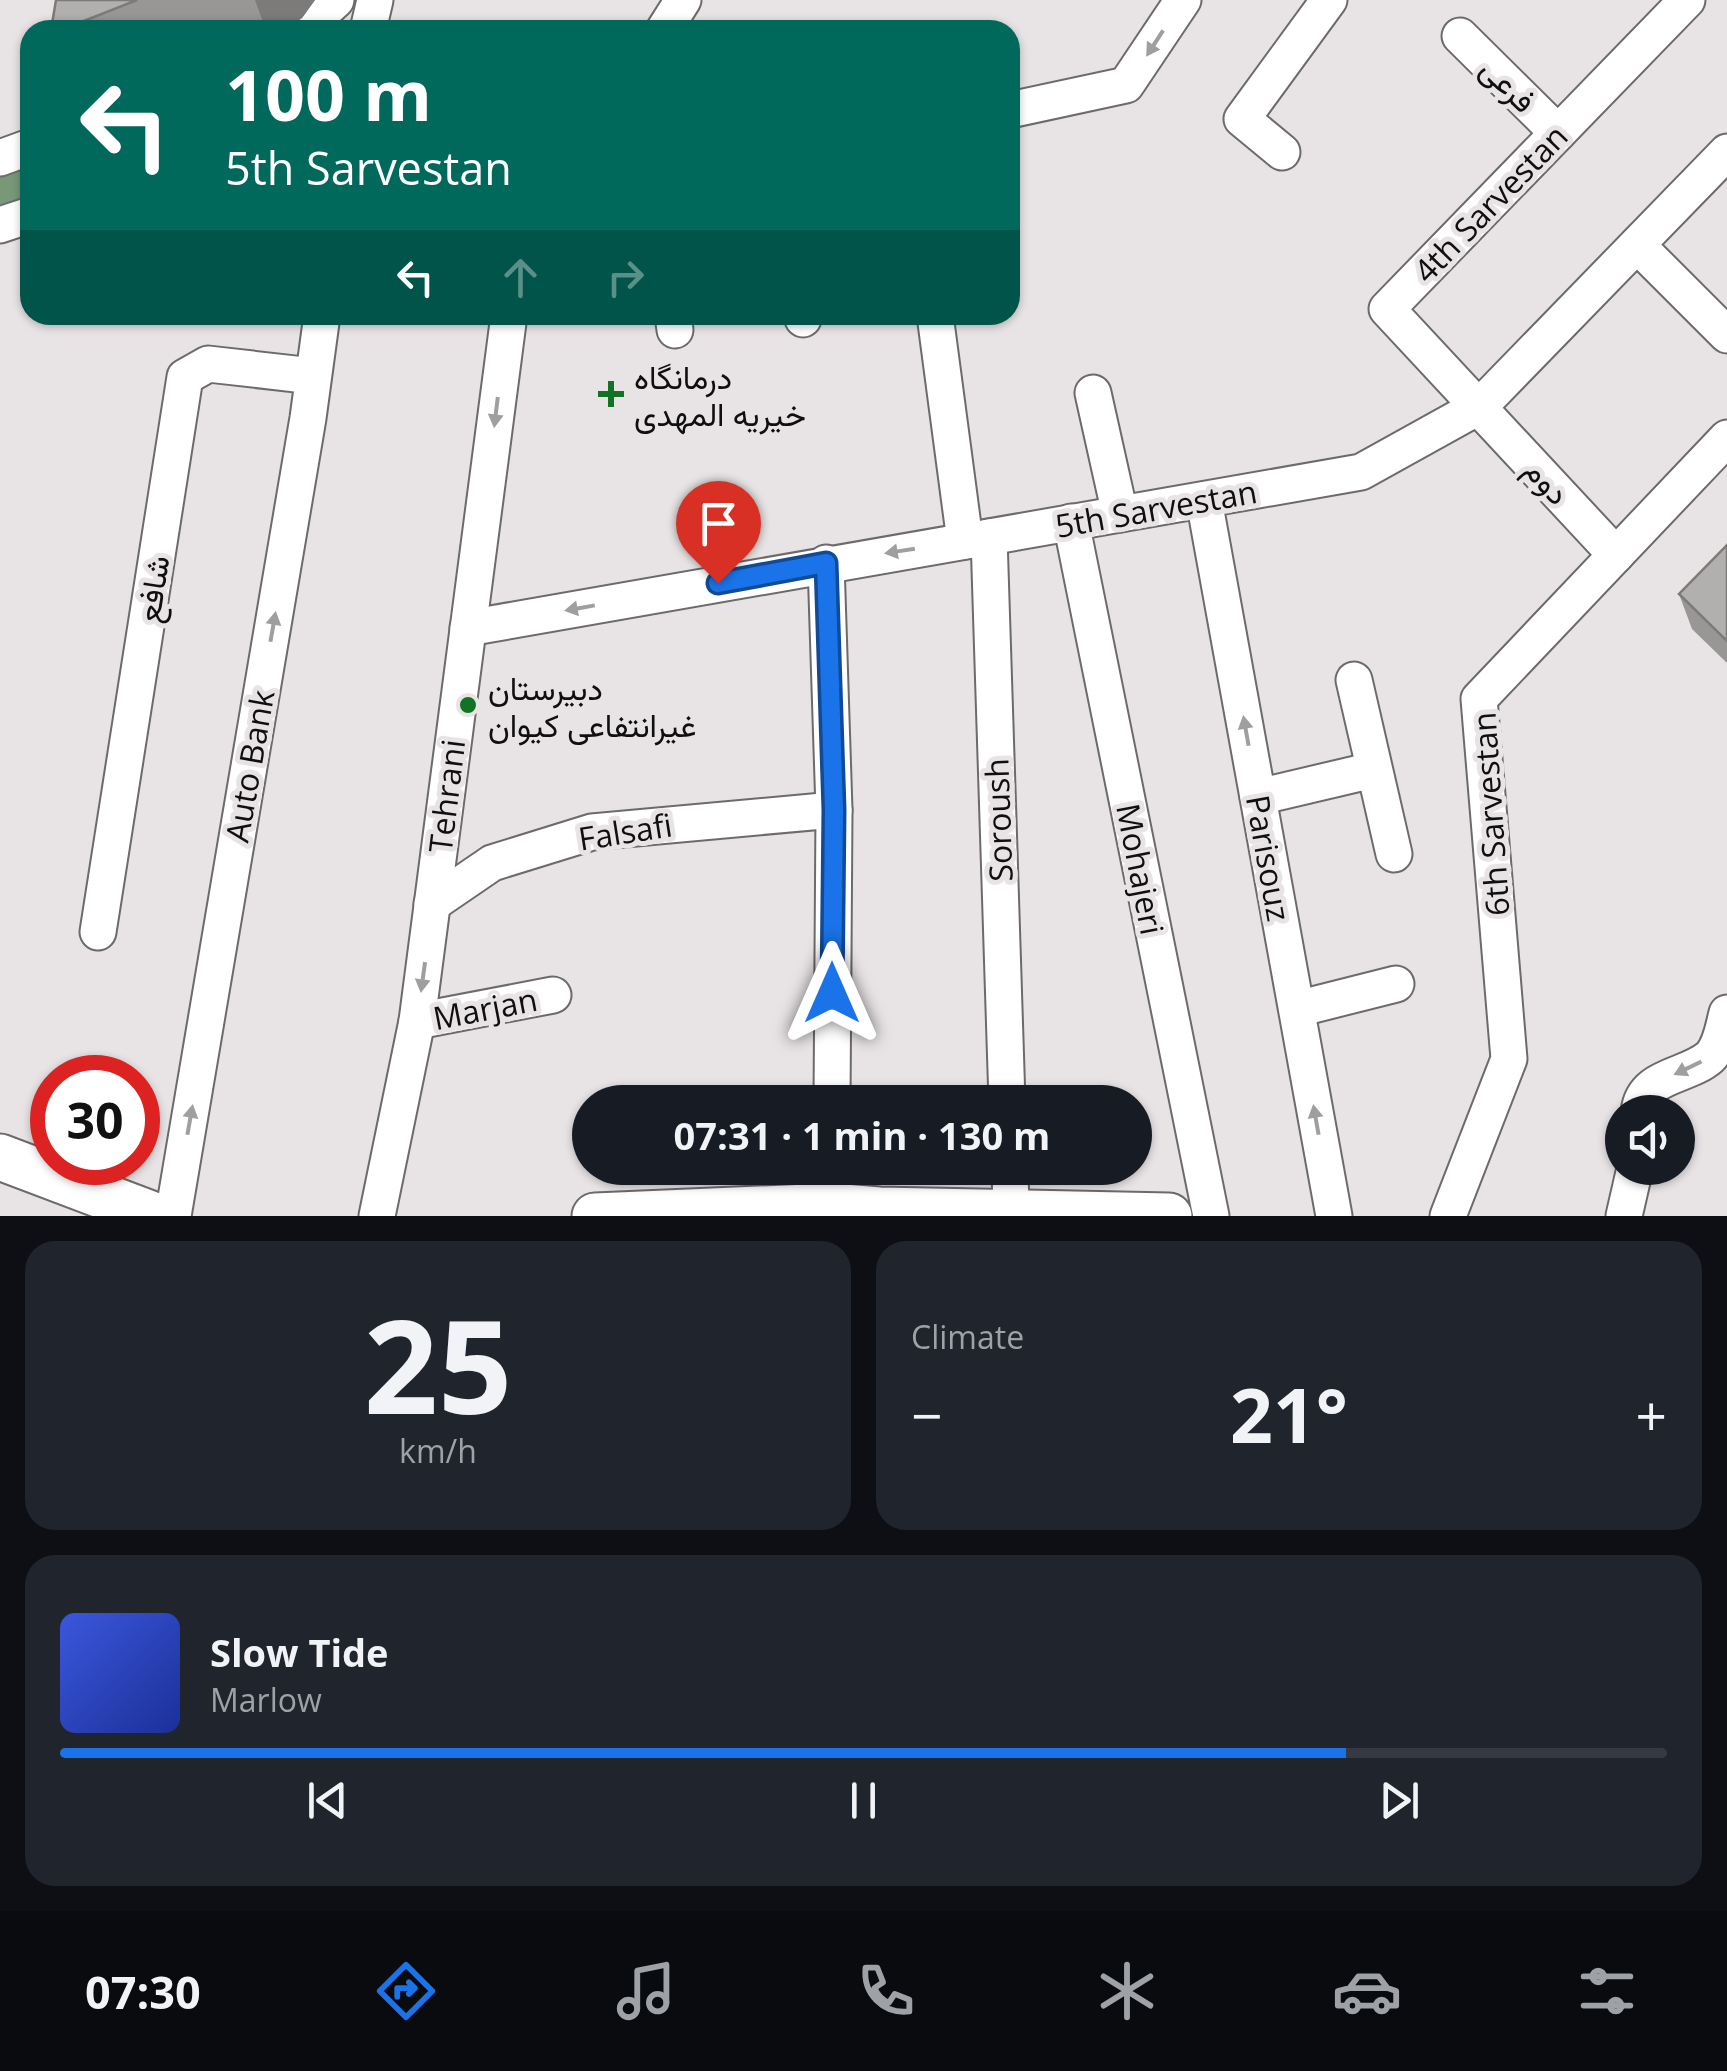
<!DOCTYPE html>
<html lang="en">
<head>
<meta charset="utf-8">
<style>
	:root { --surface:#171b24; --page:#20242c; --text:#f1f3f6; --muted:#9ea1a6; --line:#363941; --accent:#1a73e8 }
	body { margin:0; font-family:"Open Sans",Vazirmatn,sans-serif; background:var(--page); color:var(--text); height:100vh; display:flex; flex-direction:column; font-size:38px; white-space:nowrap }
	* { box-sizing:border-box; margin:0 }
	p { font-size:32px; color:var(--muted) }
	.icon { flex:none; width:55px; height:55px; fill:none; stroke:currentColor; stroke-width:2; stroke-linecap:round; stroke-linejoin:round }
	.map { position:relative; height:1216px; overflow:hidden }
	.details { display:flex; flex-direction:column; gap:25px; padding:25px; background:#0d0f14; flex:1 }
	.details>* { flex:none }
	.hud { position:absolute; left:20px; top:20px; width:1000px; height:305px; border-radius:30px; box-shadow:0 2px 8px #0004; background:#00695c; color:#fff; overflow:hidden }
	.buttons { position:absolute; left:1605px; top:1095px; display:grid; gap:20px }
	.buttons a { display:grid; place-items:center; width:90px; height:90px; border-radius:50%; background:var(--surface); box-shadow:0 2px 8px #0004; font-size:50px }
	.speed { position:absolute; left:30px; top:1055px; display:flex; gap:20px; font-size:50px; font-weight:700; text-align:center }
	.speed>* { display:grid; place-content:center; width:130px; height:130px; border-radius:50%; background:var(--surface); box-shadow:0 2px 8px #0004; line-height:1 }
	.speed .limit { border:15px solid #d22; background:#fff; color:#111 }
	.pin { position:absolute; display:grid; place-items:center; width:85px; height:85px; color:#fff; margin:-102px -42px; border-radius:50% 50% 50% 0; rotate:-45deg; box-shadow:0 0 10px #0007 }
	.pin .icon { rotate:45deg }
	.me { position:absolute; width:110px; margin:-55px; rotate:0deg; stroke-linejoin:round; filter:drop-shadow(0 0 8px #0008) }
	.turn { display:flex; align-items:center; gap:35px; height:210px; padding:0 40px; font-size:45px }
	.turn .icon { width:130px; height:130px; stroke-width:2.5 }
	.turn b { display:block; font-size:70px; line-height:85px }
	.lanes { display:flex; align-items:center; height:95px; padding:0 40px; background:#0003; justify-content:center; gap:50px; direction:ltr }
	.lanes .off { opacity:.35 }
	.big { font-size:75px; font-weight:700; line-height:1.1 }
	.details .widget { flex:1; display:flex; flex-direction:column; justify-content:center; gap:15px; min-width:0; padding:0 35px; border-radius:30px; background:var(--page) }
	.details .dial { align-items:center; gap:0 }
	.dial b { font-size:130px; line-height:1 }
	.song { display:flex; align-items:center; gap:30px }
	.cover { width:120px; height:120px; border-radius:15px; background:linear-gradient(135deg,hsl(230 70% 55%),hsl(230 70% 35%)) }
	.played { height:10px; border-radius:5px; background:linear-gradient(90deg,var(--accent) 80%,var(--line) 80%) }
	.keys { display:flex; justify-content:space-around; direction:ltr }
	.heat { display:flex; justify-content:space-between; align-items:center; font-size:55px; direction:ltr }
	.details .tiles { flex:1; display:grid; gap:25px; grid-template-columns:1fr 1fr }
	.widget:last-child { grid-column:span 2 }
	.trip { position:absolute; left:572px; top:1085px; width:580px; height:100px; border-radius:50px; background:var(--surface); box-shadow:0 2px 8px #0004; font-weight:700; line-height:100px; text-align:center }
	.tabs { display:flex; height:160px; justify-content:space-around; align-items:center; background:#090b0e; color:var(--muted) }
	.tabs .icon { width:70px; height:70px }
	.tabs .active { color:var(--accent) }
	.tabs b { font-size:45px; color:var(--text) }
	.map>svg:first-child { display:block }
</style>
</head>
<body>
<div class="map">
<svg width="1727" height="1216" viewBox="0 0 1727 1216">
	<rect width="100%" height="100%" fill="#e8e4e5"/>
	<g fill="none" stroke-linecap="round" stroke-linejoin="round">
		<path stroke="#789878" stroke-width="52" d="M0,198L30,188"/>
		<defs>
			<g id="minor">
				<path d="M303,30L336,0"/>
				<path d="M368,30L375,0"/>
				<path d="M664,30L683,0"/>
				<path d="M1460,36L1558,133"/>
				<path d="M1010,110L1126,85L1183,0"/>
				<path d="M1282,152L1242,119L1329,0"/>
				<path d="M0,158L30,147"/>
				<path d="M0,225L30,215"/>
				<path d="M1637,245L1727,335"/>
				<path d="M673,315L675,330"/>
				<path d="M803,315V319"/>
				<path d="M935,315L965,541"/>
				<path d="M1093,393L1120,514"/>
				<path d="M1204,500L1334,1216"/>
				<path d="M1071,522L1211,1216"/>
				<path d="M989,537L1007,1102"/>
				<path d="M1616,555L1387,309L1687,0"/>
				<path d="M826,563L834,810L832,1102"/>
				<path d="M468,628L1361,472L1480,406L1727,152"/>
				<path d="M1354,680L1394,854"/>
				<path d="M1258,797L1373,770"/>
				<path d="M432,904L492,863L592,832L834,810"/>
				<path d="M98,932L185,377L208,364L313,376"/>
				<path d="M1297,1009L1396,984"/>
				<path d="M417,1021L553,995"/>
				<path d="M1639,1112C1643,1074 1686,1078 1710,1057C1721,1046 1723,1028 1727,1013"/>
				<path d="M1010,1168L1011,1212"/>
				<path d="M831,1206L832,1168"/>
				<path d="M173,1216L308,418L322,315"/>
				<path d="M377,1216L417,1021L509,315"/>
				<path d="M1448,1216L1509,1059L1479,699L1727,438"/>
				<path d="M1624,1216L1635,1168"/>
			</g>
			<g id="major">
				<path d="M0,1157L156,1216"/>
				<path d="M595,1216L831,1206L879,1210L1169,1216"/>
			</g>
		</defs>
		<use href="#minor" stroke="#6d6a6a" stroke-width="39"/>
		<use href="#major" stroke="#6d6a6a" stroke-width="49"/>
		<use href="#minor" stroke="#fff" stroke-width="35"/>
		<use href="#major" stroke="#fff" stroke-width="45"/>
	</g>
	<g fill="#999696">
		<path d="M56,0H315L302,18L284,30H51Z"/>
		<path d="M1727,545V663L1692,629L1679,594Z"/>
	</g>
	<path fill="#7d7a7a" d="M255,0H315L302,18L284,30H266Z"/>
	<g fill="#b2afaf" stroke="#7d7a7a" stroke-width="2.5">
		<path d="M56,0H137L61,30H51Z"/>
		<path d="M1727,545V641L1679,594Z"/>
	</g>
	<defs><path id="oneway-solid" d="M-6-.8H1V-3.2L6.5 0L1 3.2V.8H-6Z" transform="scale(2.5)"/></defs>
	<g fill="#9f9f9f">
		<use href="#oneway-solid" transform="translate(1155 43) rotate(123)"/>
		<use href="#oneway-solid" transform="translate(496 412) rotate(97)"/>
		<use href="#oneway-solid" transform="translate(900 551) rotate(171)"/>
		<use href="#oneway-solid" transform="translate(580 608) rotate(170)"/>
		<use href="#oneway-solid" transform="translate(273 627) rotate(-80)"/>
		<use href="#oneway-solid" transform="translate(1246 731) rotate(-100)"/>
		<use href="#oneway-solid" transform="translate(423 977) rotate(98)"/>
		<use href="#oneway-solid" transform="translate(1688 1068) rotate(154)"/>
		<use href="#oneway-solid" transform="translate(190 1120) rotate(-80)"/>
		<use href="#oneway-solid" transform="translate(1316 1120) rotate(-100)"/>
	</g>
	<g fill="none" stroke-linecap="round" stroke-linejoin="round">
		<defs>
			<path id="route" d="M718,583L826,563L834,810L832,993"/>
		</defs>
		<use href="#route" stroke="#114b97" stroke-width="25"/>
		<use href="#route" stroke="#1a73e8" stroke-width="18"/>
	</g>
	<g fill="#117323" stroke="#e8e4e5" stroke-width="4">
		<path d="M606 379h10v10h10v10h-10v10h-10v-10h-10v-10h10z"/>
		<circle cx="468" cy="705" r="10"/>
	</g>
	<g text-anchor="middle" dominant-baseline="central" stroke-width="10" stroke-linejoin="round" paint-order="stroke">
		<g font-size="32" fill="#100f0f" stroke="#e8e4e5">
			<text transform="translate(1509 84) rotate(45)">فرعی</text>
			<text transform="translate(1490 203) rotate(-46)">4th Sarvestan</text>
			<text transform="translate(1548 481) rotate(48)">دوم</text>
			<text transform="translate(1156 508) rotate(-10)">5th Sarvestan</text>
			<text transform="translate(152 589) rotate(-81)">شافع</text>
			<text transform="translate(249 766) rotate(-80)">Auto Bank</text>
			<text transform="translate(446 796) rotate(-83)">Tehrani</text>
			<text transform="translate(1490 814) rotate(-94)">6th Sarvestan</text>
			<text transform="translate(998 820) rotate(-92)">Soroush</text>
			<text transform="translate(625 831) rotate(-9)">Falsafi</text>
			<text transform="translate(1269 858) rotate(80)">Parisouz</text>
			<text transform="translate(1141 869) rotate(79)">Mohajeri</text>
			<text transform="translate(485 1008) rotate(-11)">Marjan</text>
		</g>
		<g font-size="32" fill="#100f0f" stroke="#e8e4e5" text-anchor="start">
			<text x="634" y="376">درمانگاه<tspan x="634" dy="37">خیریه المهدی</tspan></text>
			<text x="488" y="687">دبیرستان<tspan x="488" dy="37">غیرانتفاعی کیوان</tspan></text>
		</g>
	</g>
</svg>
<div class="buttons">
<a><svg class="icon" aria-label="sound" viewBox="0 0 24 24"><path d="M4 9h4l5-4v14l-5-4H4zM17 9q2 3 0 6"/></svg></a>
</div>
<div class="speed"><div class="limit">30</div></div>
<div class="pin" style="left:718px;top:583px;background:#d93025"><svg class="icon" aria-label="arrive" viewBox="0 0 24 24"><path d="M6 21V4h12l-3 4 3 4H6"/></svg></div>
<svg class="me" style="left:832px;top:993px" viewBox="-20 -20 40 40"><path d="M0-17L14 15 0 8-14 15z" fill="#1a73e8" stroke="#fff" stroke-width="4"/></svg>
<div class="trip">07:31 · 1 min · 130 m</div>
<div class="hud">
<div class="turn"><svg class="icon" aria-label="left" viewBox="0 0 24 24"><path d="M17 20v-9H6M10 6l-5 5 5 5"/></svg><div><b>100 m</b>5th Sarvestan</div></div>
<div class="lanes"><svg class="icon" aria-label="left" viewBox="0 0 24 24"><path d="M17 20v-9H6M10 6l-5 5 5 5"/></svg><svg class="icon off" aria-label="ahead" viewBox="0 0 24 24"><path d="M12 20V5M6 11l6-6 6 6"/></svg><svg class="icon off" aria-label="right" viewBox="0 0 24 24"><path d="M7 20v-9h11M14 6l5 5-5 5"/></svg></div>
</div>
</div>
<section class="details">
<div class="tiles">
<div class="widget dial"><b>25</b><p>km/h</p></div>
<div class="widget"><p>Climate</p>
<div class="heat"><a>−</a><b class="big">21°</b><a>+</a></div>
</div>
<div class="widget">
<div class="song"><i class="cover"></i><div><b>Slow Tide</b><p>Marlow</p></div></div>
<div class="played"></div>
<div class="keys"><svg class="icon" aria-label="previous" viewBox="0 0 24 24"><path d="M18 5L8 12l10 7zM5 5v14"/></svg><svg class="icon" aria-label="pause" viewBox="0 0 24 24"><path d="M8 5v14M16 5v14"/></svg><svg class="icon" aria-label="next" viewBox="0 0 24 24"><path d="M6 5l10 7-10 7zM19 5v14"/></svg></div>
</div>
</div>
</section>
<nav class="tabs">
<b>07:30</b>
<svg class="icon active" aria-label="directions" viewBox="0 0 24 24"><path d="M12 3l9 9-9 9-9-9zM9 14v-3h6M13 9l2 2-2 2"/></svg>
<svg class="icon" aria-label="music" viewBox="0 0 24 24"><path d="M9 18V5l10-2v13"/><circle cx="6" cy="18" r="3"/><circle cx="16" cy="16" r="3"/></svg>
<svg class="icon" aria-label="phone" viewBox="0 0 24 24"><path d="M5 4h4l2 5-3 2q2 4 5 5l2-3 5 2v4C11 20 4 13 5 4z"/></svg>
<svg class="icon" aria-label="climate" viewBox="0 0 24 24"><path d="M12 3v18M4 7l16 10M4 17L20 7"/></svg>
<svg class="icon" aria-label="car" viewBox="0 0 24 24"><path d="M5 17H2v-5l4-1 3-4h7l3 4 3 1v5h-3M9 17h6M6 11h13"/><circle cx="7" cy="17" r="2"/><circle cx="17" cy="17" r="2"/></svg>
<svg class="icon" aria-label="filters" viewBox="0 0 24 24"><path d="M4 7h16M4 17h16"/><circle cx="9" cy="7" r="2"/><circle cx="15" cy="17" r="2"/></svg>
</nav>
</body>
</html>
